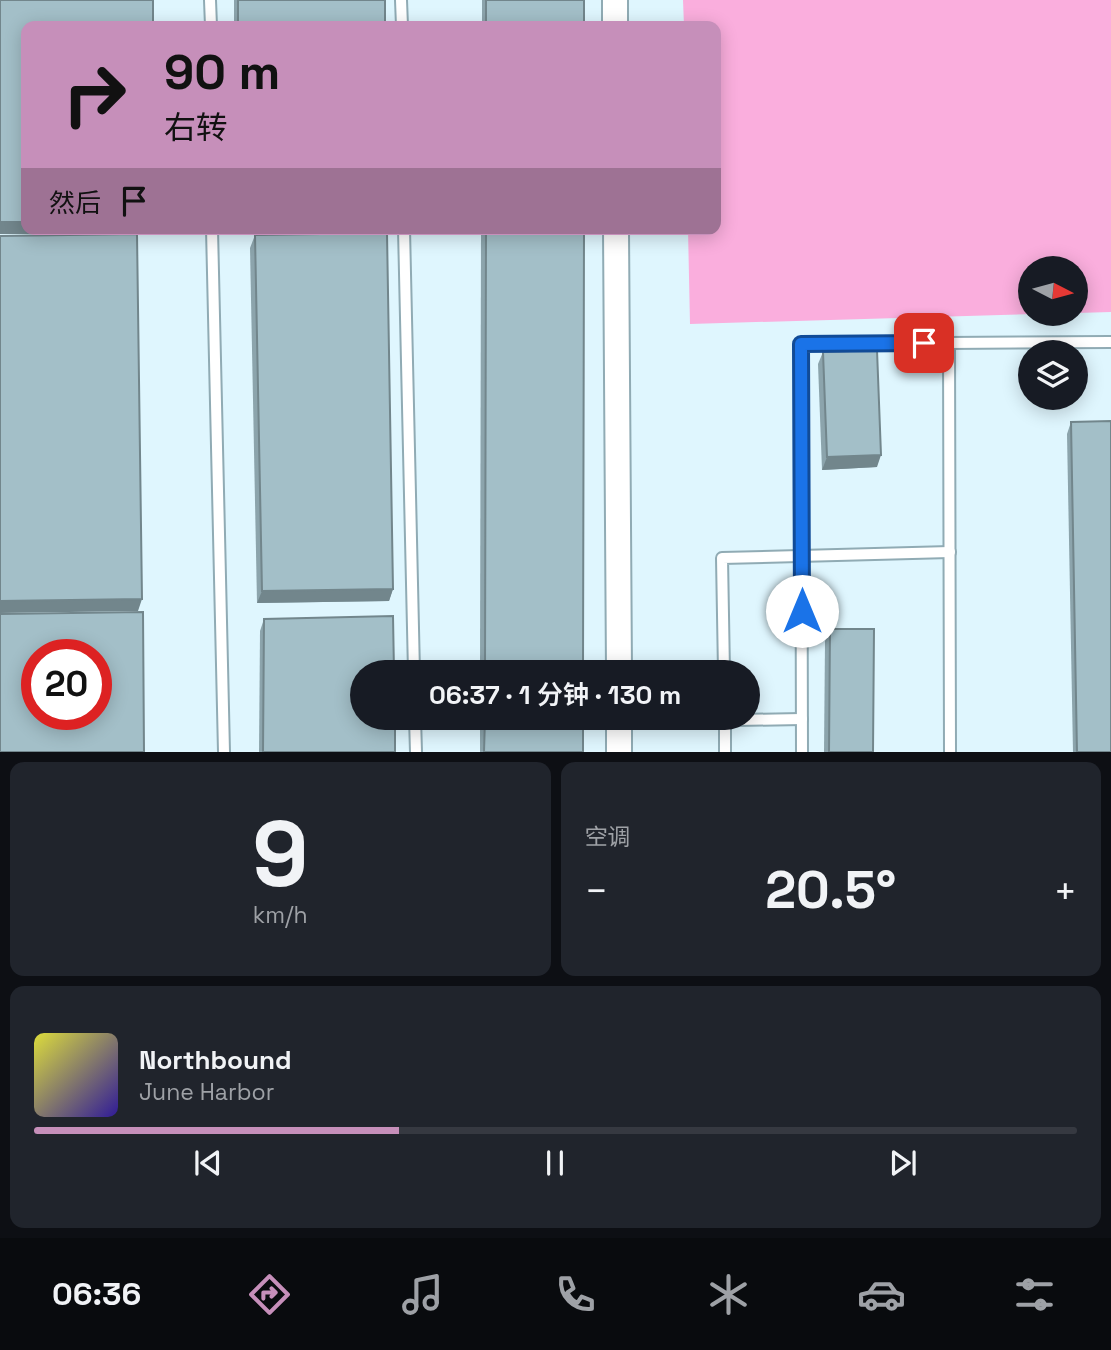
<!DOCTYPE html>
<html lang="zh">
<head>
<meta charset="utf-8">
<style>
	:root { --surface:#171b24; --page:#20242c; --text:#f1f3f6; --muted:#9ea1a6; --line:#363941; --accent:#c68fba }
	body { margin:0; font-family:"Space Grotesk","Noto Sans SC",sans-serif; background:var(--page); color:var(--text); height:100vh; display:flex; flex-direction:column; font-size:26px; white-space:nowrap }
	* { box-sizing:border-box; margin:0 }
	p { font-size:23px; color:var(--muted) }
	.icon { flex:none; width:38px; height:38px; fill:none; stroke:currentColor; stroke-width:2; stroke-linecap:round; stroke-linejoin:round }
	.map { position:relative; height:752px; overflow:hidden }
	.sheet { display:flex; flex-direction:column; gap:10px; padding:10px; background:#0d0f14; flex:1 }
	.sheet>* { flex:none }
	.guide { position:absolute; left:21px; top:21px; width:700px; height:214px; border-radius:14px; box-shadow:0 4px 18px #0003; background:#c68fba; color:#111; overflow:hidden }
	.needle { width:46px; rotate:96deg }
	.fabs { position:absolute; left:1018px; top:256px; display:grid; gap:14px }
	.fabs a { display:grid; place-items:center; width:70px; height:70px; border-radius:50%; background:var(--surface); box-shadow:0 4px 18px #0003; font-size:35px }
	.speed { position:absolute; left:21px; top:639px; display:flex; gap:14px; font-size:35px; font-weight:700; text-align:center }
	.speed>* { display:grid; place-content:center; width:91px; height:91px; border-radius:50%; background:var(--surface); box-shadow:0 4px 18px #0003; line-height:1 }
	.speed .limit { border:10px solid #d22; background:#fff; color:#111 }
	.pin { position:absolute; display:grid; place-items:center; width:60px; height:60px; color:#fff; margin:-30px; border-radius:14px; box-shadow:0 4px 10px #0006 }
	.me { position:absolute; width:77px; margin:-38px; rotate:0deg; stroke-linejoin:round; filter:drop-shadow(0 0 5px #0008) }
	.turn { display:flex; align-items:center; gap:24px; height:147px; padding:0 28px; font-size:32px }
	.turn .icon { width:91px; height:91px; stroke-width:2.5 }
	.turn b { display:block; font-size:49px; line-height:60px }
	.then { display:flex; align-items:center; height:66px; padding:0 28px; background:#0003; gap:14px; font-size:26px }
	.big { font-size:52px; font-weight:600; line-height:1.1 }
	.sheet .tile { flex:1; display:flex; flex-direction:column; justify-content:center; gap:10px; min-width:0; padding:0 24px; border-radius:14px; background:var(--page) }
	.sheet .dial { align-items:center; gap:0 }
	.dial b { font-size:91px; line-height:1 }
	.song { display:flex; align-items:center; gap:21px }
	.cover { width:84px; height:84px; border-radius:10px; background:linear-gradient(135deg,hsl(60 70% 55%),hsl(250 70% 35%)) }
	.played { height:7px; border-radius:4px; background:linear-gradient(90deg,var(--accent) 35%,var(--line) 35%) }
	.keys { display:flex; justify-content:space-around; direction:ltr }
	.heat { display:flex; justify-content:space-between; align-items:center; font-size:38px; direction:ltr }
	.sheet .tiles { flex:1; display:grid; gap:10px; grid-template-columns:1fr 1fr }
	.tile:last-child { grid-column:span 2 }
	.trip { position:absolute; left:350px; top:660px; width:410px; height:70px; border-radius:35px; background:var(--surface); box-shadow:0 4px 18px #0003; font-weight:600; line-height:70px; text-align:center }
	.tabs { display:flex; height:112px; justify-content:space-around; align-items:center; background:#090b0e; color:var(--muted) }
	.tabs .icon { width:49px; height:49px }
	.tabs .on { color:var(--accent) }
	.tabs b { font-size:32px; color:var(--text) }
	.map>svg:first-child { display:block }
</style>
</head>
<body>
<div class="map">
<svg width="1111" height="752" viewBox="0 0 1111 752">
	<rect width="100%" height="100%" fill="#dff6fe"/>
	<path fill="#faaedd" d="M683,0H1111V312L1076,313V268H1031V313H1071L690,324L688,229H716V26H684Z"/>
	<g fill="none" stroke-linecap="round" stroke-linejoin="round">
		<defs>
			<g id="service">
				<path d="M210,0L211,26"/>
				<path d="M401,0L402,26"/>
				<path d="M212,229L224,752"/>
				<path d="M404,229L414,672"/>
				<path d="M949,343L950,752"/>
				<path d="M724,672L722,558L950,552"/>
				<path d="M415,718L416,752"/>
				<path d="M725,718V752"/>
				<path d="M619,722L802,719"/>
				<path d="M802,752L801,344L1111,342"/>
			</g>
			<g id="tertiary">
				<path d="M615,0V26"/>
				<path d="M616,229L619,672"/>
				<path d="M619,718V752"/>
			</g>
		</defs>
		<use href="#service" stroke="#90abb4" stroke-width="14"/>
		<use href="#tertiary" stroke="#90abb4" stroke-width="28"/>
		<use href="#service" stroke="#fff" stroke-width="10"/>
		<use href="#tertiary" stroke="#fff" stroke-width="24"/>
	</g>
	<g fill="#8ca4ac">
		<rect x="234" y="0" width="151" height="26"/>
		<rect x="482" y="0" width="102" height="26"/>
		<path d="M481,229H584L583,672H480Z"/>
		<path d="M255,235L393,589L389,601L257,603L250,248Z"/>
		<path d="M823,352L877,467L822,470L818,364Z"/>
		<path d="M1071,422L1111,752H1073L1067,434Z"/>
		<path d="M264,619L395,752H259L260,631Z"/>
		<path d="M830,629L873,752H824L825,641Z"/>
		<rect x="480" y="718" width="103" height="34"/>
	</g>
	<g fill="#72868c">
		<path d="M0,222H26V229H152L150,234H0Z"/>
		<path d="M881,455L877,467L822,470L827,457Z"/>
		<path d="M393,589L389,601L257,603L262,591Z"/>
		<path d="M142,599L138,611L0,613V601Z"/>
	</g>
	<g fill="#a3bfc8" stroke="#72868c" stroke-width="2" fill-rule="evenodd">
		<path d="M0,0H153V26H26V222H0Z"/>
		<rect x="238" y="0" width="147" height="26"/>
		<rect x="486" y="0" width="98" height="26"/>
		<path d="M486,229H584L583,672H485Z"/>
		<path d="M387,233L393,589L262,591L255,235Z"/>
		<path d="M137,234L142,599L0,601V236Z"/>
		<path d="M877,350L881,455L827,457L823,352Z"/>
		<path d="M1111,421V752H1077L1071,422Z"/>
		<path d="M143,612L144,752H0V614ZM37,654H96V714H37Z"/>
		<path d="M393,616L394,672H362V718H395V752H263L264,619Z"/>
		<path d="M830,629H874L873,752H829Z"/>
		<path d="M485,718H583V752H484Z"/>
	</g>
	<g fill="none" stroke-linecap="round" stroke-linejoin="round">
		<defs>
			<path id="route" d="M802,611L801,344L924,343"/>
		</defs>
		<use href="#route" stroke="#114b97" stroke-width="18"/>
		<use href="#route" stroke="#1a73e8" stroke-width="12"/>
	</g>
</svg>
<div class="fabs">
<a><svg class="needle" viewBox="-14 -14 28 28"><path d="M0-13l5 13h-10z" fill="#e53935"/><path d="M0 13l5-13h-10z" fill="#9ea1a6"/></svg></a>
<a><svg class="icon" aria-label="layers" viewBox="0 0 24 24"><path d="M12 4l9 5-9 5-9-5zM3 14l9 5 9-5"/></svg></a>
</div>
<div class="speed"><div class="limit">20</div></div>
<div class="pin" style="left:924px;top:343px;background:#d93025"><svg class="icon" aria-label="arrive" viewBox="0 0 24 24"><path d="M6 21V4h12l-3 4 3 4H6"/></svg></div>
<svg class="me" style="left:802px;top:611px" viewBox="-20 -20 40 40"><circle r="19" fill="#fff"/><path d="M0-13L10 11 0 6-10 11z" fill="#1a73e8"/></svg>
<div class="trip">06:37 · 1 分钟 · 130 m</div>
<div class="guide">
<div class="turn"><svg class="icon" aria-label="right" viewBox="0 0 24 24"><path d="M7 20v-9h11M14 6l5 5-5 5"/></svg><div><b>90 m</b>右转</div></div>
<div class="then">然后<svg class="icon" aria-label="arrive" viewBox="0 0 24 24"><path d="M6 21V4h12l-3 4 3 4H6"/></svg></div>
</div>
</div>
<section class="sheet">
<div class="tiles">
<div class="tile dial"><b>9</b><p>km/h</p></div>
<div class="tile"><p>空调</p>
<div class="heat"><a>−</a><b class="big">20.5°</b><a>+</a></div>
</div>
<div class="tile">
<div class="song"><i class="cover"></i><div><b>Northbound</b><p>June Harbor</p></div></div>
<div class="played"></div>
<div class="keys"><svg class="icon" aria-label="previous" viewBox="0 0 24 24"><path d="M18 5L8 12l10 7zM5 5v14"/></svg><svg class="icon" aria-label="pause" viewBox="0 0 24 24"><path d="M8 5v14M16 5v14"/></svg><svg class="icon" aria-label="next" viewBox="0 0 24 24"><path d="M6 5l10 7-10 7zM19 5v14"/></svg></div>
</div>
</div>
</section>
<nav class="tabs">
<b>06:36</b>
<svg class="icon on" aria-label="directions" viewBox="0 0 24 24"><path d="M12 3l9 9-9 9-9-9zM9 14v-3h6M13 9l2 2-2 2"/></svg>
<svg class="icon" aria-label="music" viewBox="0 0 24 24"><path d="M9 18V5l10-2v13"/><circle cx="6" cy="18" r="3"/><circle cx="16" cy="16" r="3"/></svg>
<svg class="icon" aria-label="phone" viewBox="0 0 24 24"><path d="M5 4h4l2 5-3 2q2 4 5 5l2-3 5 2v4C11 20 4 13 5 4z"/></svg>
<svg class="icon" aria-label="climate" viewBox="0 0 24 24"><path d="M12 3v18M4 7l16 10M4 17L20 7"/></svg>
<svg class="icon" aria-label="car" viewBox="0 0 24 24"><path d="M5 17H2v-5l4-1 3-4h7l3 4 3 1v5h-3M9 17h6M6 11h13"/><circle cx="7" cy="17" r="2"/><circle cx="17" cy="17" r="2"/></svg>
<svg class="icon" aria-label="filters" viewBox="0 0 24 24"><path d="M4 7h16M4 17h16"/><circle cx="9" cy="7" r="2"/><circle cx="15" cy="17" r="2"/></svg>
</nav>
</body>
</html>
